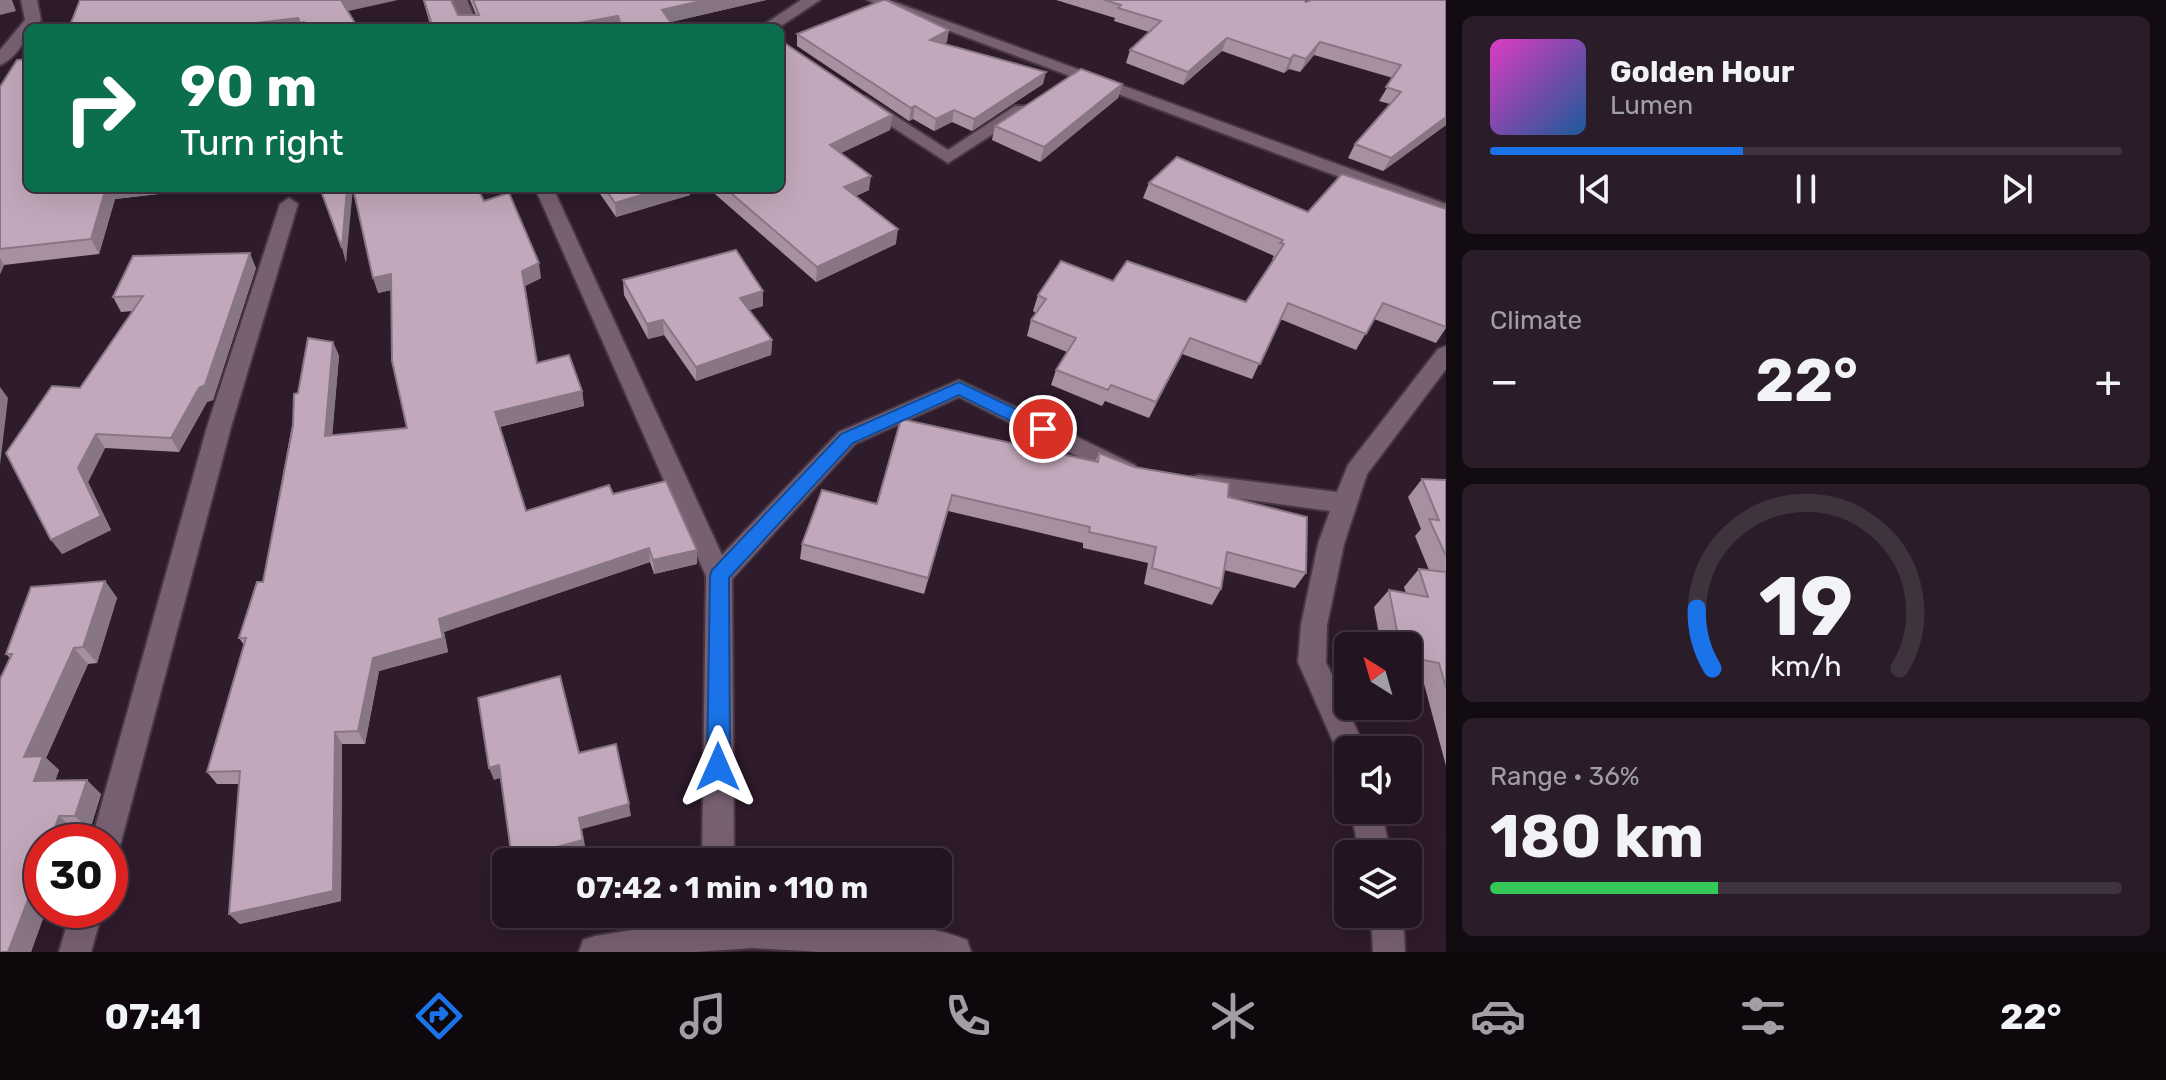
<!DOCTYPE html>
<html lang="en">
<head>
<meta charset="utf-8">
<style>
	:root { --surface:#221420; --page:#2a1d29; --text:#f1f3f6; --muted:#a29ea5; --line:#3f333e; --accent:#1a73e8 }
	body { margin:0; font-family:Rubik,sans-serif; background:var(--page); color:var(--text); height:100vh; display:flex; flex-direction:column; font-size:30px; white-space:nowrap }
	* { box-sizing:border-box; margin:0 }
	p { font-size:26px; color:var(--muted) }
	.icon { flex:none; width:44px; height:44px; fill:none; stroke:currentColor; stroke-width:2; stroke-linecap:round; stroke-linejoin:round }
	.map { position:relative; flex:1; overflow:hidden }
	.sheet { display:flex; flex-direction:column; gap:16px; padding:16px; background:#130b12; width:720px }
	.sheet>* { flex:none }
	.top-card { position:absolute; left:24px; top:24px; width:760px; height:168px; border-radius:12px; box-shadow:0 8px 32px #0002,0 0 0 2px var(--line); background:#0b6e4f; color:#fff; overflow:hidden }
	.needle { width:52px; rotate:323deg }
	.buttons { position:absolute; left:1334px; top:632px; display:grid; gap:16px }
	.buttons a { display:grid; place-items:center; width:88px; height:88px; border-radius:12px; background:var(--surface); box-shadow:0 8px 32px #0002,0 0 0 2px var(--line); font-size:40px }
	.speed { position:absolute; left:24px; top:824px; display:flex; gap:16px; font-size:40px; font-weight:700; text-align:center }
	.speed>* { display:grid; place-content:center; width:104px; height:104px; border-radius:50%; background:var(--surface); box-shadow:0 8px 32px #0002,0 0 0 2px var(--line); line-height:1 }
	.speed .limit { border:12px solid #d22; background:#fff; color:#111 }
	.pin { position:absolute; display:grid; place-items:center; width:68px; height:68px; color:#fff; margin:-34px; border:4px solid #fff; border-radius:50%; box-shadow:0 2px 8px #0007 }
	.me { position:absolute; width:88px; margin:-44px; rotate:0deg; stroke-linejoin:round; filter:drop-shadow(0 0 6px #0008) }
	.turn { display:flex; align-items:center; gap:28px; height:168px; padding:0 24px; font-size:36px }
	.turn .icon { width:104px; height:104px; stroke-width:2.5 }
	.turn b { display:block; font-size:56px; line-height:68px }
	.big { font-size:60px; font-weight:700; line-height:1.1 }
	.sheet .card { flex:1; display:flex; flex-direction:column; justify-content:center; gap:12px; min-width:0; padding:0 28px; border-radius:12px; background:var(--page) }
	.sheet .dial { align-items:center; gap:0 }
	.dial svg { height:208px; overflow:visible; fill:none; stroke:var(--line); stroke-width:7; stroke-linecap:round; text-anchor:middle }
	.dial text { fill:var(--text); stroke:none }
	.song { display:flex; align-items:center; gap:24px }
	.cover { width:96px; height:96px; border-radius:12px; background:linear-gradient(135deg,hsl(310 70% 55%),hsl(210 70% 35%)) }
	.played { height:8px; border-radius:4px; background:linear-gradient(90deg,var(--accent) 40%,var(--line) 40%) }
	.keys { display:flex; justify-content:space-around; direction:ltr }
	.heat { display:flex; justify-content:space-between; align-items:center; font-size:44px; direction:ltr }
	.charge { height:12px; border-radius:6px; background:linear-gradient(90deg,#34c759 36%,var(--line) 0) }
	.trip { position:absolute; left:492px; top:848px; width:460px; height:80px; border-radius:12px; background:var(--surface); box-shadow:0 8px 32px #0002,0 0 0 2px var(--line); font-weight:700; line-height:80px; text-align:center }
	.menu { display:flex; height:128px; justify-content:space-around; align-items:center; background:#0e080d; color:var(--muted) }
	.menu .icon { width:56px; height:56px }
	.menu .current { color:var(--accent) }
	.menu b { font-size:36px; color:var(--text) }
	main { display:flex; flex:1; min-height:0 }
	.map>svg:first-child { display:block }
</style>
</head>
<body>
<main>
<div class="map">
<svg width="1446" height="952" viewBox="0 0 1446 952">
	<rect width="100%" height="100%" fill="#2e1b2b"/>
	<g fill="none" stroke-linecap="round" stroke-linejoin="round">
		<defs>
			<g id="minor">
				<path d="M21,0H37L41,20L35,28H28C28,41 12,61 0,65V50L25,20Z"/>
				<path d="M451,0H467L479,28H463Z"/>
				<path d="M801,0H820L778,28H759Z"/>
				<path d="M867,0H889L1446,204V217Z"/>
				<path d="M866,97L948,150L1015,106H1027L1030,110L948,163L860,106L857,102L860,98Z"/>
				<path d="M535,188H553L722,555L839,432L959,380L1135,465L1139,471L1135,477L1127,480L1119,477L959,397L855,444L732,579L734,862H702L706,576Z"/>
				<path d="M289,198L298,204L231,427L121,842L117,853L110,856V842H91L207,427L280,204Z"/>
				<path d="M1446,346V369L1367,474L1344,544L1327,625L1326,662L1366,750H1348V762L1341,760L1298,662L1301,625L1318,544L1330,511L1199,493L1190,491L1187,484L1190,477L1199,475L1337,492L1348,465L1438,349Z"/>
				<path d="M1351,810H1381L1391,854H1359Z"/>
				<path d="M71,910H103L91,952H59Z"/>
				<path d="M1371,914H1403L1405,952H1373Z"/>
				<path d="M718,916C786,916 905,915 967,940L971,952H820L753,948L695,952H579L583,940L595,936Z"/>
			</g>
		</defs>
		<use href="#minor" stroke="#473744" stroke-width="4"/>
		<use href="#minor" fill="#776072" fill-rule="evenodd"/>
	</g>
	<g fill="#a790a2">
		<path d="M423,0H451L458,15H476L470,0H766L671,22L675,28H431Z"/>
		<path d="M1056,0H1304L1306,2L1446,0V125L1383,171L1348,158L1355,144L1390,104L1379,101L1393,78L1314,55L1300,72L1289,69L1284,73L1222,51L1183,85L1126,63L1130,50L1149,32L1114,21L1115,18Z"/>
		<path d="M797,34L947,42L944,44L1043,84L972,131L952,122L934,131L913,119L909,121L797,46Z"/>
		<path d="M1122,84L1118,98L1040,162L992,140L995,126Z"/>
		<path d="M0,87L193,190L115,199L99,254L4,265L0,274Z"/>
		<path d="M892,115L890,130L841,153L869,190L856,196L896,244L816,282L708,188H780Z"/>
		<path d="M1149,183L1308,212L1446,209V328L1436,343L1374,319L1356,350L1280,319L1252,379L1182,354L1149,418L1105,401L1102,406L1051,385L1056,370L1067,352L1027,336L1031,320L1036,313L1033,311L1038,295L1246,302L1274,259H1272L1274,256L1143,198Z"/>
		<path d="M596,188H690V195L616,217Z"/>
		<path d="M484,201L541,278L525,286L537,362L582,391L584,406L500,427L526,511L613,494L697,564L654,574L650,562L444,632L448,652L379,671L365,744H342L341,901L240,924L229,914L239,784H217L207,772L244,645L239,638L263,582L298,393L333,342L339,356L332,435L407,428L391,290L378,293Z"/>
		<path d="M256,268L213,400L207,402L179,452L105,448L88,482L111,530L62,554L80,388L133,311L121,312L113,297Z"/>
		<path d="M623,280L763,306L749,310L772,340L771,355L696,381L664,335L648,339L624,295Z"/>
		<path d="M1099,453L1134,467L1228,497L1306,573L1295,588L1224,570L1221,589L1212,605L1144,584L1148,563L1083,548V543L948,511L924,594L800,559L802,544L877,504L1095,462Z"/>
		<path d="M1422,479L1446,480V766L1423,680L1408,677V646H1381L1374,607L1389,590L1406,593L1404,587L1419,569L1429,570L1415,536L1421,529L1408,497Z"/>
		<path d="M105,581L117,598L97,663L88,664L46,758L59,770L55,781L101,794L90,830H75L71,842H42V910H46L31,952H0L10,658L6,654Z"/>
	</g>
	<g fill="#887684">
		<path d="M0,0H12L16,11L0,15Z"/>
		<path d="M340,0H398L344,12Z"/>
		<path d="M705,0H766L663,24L662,10Z"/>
		<path d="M618,16L619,28H552Z"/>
		<path d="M298,18L301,28H213V27Z"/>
		<path d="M949,30L947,42L928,52L930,40Z"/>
		<path d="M1227,38L1222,51L1183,85L1188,72Z"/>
		<path d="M1320,42L1314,55L1300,72L1306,59Z"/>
		<path d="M1294,55L1289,69L1284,73L1290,59Z"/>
		<path d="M1046,72L1043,84L972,131L974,119Z"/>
		<path d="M1122,84L1118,98L1040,162L1044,147Z"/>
		<path d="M915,106L913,119L909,121L911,108Z"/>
		<path d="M954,110L952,122L934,131L936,119Z"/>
		<path d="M892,115L890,130L828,159L830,145Z"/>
		<path d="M1446,117V125L1383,171L1391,158Z"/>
		<path d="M871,176L869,190L843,202L844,187Z"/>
		<path d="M106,188H193V190L115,199L99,254L91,239Z"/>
		<path d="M347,188H353L346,263L342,248Z"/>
		<path d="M664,188H690V195L616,217L615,203Z"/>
		<path d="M898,229L896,244L816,282L817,267Z"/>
		<path d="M250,253L256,268L213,400L207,402L179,452L171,438Z"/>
		<path d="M0,258L4,265L0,274Z"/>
		<path d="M539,263L541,278L525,286L522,271Z"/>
		<path d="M391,274L395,289L378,293L373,278Z"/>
		<path d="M763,291V306L740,313V298Z"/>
		<path d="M663,320L664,335L648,339L647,324Z"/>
		<path d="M1190,338L1182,354L1149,418L1156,402Z"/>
		<path d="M772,340L771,355L696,381V367Z"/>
		<path d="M333,342L339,356L331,451L325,436Z"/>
		<path d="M0,387L8,398L0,465Z"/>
		<path d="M582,391L584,406L498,427L495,412Z"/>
		<path d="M96,434L105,448L88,482L111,530L62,554L51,540L78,468Z"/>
		<path d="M649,548L650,562L444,632L448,652L379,671L365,744L358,731L373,658L439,619Z"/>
		<path d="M697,550V564L654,574L653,560Z"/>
		<path d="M105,581L117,598L97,663L83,647Z"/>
		<path d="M74,648L88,664L46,758L59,770L50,795L34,781L24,757Z"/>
		<path d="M335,732L342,744L341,901L240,924L229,914Z"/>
		<path d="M499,765L503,777L494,780L489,768Z"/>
		<path d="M87,780L101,794L90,830L75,816Z"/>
		<path d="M629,804L631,816L582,829L586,851L545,862H513L512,859L579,818Z"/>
		<path d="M59,816L75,830L71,842H50Z"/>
		<path d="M42,863V910H46L31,952H8Z"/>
	</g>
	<g fill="#c2a8bc" stroke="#887684" stroke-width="2">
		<path d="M80,0H341L358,28H306L304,22L300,23L298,18L213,28H69Z"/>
		<path d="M424,0H451L458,15H479L473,0H705L662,10L675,28H622L618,16L552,28H433Z"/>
		<path d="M883,0H886L949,30L930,40L1046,72L974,119L954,110L936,119L915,106L911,108L797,34Z"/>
		<path d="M1104,0H1304L1306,2L1311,0H1446V117L1391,158L1355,144L1401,92L1386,87L1401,65L1320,42L1306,59L1294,55L1290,59L1227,38L1188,72L1130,50L1161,21L1118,8L1121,5Z"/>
		<path d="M780,40L892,115L830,145L871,176L844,187L898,229L817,267L725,188H780Z"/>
		<path d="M28,59V188H106L91,239L0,249V87L17,60Z"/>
		<path d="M1081,69L1122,84L1044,147L995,126Z"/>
		<path d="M1177,157L1308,212L1342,174L1446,209V327L1383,303L1366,334L1288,303L1260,364L1190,338L1156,402L1111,385L1108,390L1056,370L1076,338L1031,320L1046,299L1038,295L1061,261L1113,281L1127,261L1246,302L1284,244L1280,243L1283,240L1149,183Z"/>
		<path d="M320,188H347L342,248Z"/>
		<path d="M353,188H477L484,201L509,193L539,263L522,271L537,363L569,355L582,391L495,412L526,511L609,485L613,494L666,481L697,550L653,560L649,548L439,619L443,638L373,658L358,731L335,732L333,891L229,914L240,771L207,772L246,638H239L257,582H263L293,426L294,394L298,393L308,338L333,342L325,436L407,428L392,361L391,274L373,278Z"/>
		<path d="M605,188H664L615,203Z"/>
		<path d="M736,250L763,291L740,298L772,340L696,367L663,320L647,324L623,280Z"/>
		<path d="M250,253L205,385L199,388L171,438L96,434L78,468L101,516L51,540L6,453L52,386L80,388L143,296L113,297L133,256Z"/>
		<path d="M901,419L1098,462L1099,453L1134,467L1229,483L1228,497L1307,517L1306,573L1227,552L1221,589L1152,568L1156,547L1089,532L1090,527L952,495L928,578L802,544L822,490L877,504Z"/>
		<path d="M1422,479L1446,480V556L1429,519L1439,520Z"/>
		<path d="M1419,569L1446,572V688L1439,663L1408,657V646H1400L1389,590L1428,597Z"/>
		<path d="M105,581L83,647L74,648L24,757L43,756L34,781L87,780L75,816H59L50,842H42V863L8,952H0V679L12,654H6L31,587Z"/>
		<path d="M560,676L579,753L616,744L629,804L579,818L583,840L512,859L499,765L489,768L478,698Z"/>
	</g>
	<path fill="#1a73e8" stroke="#114b97" stroke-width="2" d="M959,382L1049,425L1052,429L1043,436L1037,434L959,395L853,443L729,578L730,767L726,774L718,777L711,774L707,767L710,576L712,570L841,434Z"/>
</svg>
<div class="buttons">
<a><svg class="needle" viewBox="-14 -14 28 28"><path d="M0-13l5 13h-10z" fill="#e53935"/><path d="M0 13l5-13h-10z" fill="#a29ea5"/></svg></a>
<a><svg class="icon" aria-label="sound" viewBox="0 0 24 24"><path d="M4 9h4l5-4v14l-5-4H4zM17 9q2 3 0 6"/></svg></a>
<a><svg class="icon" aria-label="layers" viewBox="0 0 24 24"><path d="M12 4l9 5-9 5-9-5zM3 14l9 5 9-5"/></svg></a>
</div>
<div class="speed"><div class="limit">30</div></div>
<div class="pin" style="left:1043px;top:429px;background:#d93025"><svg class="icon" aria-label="arrive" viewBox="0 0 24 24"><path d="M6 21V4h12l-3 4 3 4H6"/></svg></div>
<svg class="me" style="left:718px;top:767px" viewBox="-20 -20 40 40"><path d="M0-17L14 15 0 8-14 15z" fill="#1a73e8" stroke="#fff" stroke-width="4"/></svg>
<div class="trip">07:42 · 1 min · 110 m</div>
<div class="top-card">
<div class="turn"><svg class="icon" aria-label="right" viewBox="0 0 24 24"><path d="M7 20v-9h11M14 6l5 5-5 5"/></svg><div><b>90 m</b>Turn right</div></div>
</div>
</div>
<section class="sheet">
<div class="card">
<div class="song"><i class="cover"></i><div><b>Golden Hour</b><p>Lumen</p></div></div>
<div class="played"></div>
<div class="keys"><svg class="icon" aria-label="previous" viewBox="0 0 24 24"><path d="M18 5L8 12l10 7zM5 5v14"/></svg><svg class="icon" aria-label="pause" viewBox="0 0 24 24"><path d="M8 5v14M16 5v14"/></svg><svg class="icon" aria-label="next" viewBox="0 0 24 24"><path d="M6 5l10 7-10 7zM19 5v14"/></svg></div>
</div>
<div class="card"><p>Climate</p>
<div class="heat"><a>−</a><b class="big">22°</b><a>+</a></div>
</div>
<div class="card dial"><svg viewBox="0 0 100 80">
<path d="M14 69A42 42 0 1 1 86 69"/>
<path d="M14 69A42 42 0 0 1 8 46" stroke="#1a73e8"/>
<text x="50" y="56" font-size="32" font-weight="700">19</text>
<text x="50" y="72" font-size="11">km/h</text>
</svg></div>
<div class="card"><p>Range · 36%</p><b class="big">180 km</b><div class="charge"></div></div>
</section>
</main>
<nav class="menu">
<b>07:41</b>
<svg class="icon current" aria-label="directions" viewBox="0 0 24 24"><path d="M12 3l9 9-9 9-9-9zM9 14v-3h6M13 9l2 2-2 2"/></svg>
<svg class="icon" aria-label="music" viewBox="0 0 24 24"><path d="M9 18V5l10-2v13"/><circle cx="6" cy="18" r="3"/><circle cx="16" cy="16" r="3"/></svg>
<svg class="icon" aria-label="phone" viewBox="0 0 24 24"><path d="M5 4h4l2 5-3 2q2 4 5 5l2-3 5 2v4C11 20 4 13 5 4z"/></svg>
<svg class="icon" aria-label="climate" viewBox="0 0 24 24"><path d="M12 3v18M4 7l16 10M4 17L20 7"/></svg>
<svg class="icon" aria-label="car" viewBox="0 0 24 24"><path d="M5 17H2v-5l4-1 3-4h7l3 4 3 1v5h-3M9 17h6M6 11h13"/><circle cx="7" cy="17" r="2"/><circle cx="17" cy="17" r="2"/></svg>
<svg class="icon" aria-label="filters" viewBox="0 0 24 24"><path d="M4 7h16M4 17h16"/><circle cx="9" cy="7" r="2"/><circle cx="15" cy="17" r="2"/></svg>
<b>22°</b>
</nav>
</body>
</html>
